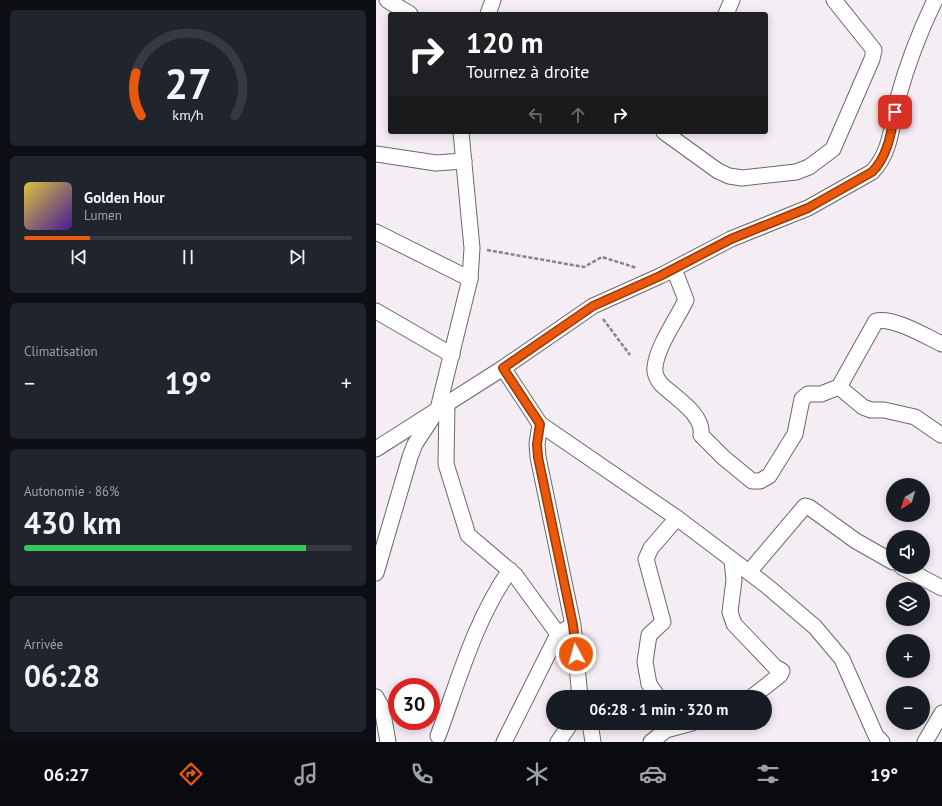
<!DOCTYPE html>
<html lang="fr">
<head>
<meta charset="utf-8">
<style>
	:root { --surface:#171b24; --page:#20242c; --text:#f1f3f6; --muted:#9ea1a6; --line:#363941; --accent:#ea580c }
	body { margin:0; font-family:"PT Sans",sans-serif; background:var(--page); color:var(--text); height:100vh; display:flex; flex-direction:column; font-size:15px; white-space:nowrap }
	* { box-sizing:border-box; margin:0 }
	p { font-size:13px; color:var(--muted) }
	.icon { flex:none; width:22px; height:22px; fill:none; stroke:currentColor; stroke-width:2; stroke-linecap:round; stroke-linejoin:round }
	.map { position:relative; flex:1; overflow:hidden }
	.drawer { display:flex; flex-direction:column; gap:10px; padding:10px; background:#0d0f14; width:376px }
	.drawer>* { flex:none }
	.top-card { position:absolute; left:12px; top:12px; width:380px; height:122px; border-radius:4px; box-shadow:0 2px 10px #0003; background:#202124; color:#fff; overflow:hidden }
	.needle { width:26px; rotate:218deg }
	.controls { position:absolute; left:510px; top:478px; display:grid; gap:8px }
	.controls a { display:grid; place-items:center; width:44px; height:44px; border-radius:50%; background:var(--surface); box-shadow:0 2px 10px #0003; font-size:20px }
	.speed { position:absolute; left:12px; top:678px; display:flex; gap:8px; font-size:20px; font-weight:700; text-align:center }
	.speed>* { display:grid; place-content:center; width:52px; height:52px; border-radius:50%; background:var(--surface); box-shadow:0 2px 10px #0003; line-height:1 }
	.speed .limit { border:6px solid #d22; background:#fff; color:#111 }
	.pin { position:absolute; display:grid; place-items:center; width:34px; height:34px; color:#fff; margin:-17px; border-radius:8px; box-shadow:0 2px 6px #0006 }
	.me { position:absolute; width:44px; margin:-22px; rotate:354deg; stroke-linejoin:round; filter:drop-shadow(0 0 3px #0008) }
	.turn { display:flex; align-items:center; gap:14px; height:84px; padding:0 12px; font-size:18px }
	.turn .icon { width:52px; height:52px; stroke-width:2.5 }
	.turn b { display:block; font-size:28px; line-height:34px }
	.lanes { display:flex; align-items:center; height:38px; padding:0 12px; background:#0003; justify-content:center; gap:20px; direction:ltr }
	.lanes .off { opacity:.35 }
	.big { font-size:30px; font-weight:700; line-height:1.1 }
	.drawer .widget { flex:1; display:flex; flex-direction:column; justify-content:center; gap:6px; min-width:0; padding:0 14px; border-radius:6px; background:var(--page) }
	.drawer .dial { align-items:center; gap:0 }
	.dial svg { height:104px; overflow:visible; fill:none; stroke:var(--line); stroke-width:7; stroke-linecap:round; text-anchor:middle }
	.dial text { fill:var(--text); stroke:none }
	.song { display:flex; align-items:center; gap:12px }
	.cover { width:48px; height:48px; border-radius:6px; background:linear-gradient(135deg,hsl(50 70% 55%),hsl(260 70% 35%)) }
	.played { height:4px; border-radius:2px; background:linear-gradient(90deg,var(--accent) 20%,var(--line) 20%) }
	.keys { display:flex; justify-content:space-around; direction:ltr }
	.heat { display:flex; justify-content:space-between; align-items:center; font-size:22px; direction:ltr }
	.charge { height:6px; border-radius:3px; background:linear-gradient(90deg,#34c759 86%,var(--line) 0) }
	.trip { position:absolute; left:170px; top:690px; width:226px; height:40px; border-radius:20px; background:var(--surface); box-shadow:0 2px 10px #0003; font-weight:700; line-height:40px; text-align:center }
	.dock { display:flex; height:64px; justify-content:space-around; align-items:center; background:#090b0e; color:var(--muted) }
	.dock .icon { width:28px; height:28px }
	.dock .selected { color:var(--accent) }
	.dock b { font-size:18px; color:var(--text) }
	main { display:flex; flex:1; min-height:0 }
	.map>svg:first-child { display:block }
</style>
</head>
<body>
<main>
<section class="drawer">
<div class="widget dial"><svg viewBox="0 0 100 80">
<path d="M14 69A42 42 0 1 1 86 69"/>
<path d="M14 69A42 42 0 0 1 10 36" stroke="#ea580c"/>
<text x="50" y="56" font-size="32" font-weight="700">27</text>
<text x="50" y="72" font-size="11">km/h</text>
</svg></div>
<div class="widget">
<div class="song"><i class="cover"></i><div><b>Golden Hour</b><p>Lumen</p></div></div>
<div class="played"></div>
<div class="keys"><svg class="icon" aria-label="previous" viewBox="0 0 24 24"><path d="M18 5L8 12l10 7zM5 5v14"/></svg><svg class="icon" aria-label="pause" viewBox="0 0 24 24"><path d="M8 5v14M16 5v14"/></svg><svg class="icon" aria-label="next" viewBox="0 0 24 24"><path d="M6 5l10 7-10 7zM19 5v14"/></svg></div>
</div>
<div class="widget"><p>Climatisation</p>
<div class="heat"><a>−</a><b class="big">19°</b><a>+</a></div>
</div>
<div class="widget"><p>Autonomie · 86%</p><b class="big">430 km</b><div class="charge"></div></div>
<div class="widget"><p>Arrivée</p><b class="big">06:28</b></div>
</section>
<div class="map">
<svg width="566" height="742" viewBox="0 0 566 742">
	<rect width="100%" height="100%" fill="#f4edf4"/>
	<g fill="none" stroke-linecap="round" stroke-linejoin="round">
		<defs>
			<g id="minor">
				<path d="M11,0L34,14"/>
				<path d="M112,14L117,0"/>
				<path d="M350,14L356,0"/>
				<path d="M288,132L342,171L353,176L366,178L420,172L433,167L457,149L496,59L498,50L458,0"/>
				<path d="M0,154L60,163L88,161"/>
				<path d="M0,232L94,279"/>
				<path d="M298,269L310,300C301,319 281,346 279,367C278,373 281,379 285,384C298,397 328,414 325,435L348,458L376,481H384L393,476L419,434L426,399L432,394H445L463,387L500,321C518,317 549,336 566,344"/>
				<path d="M0,311L76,355"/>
				<path d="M127,368L164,424L161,444L162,457L197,625L204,697"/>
				<path d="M463,387L487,407L495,410H508L539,417L565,435"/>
				<path d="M71,403L70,464L92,535L139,575L182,634"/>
				<path d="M164,424L301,518L391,586L439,627L466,659L500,736L506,742"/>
				<path d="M0,449L127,368L217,306L284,276L355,239L432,208L496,172C515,153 516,123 522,98C531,65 544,31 559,0"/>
				<path d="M356,560L358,580L354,612L358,624L399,667L406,671L404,675L376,697"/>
				<path d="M526,567L566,588"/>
				<path d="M373,572L429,506L433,507L480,541L517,562"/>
				<path d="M0,573L34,457L39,444L62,409L94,279L96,248L85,132"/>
				<path d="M0,697L6,708L12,742"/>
				<path d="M282,697L273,684L269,662L273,635L287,622L270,559L275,548L301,518"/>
				<path d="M214,723L217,742"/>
				<path d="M62,736C83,679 99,620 134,570"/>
				<path d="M128,742L182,634L190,629"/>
				<path d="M182,742L195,723"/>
				<path d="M275,742L290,730L316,723"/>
				<path d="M549,742L566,713"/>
			</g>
		</defs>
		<use href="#minor" stroke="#6d676d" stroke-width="17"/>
		<g stroke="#878387" stroke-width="2.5" stroke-dasharray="4 2" stroke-linecap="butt">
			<path d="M111,250L208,267L226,257L261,268"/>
			<path d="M227,319L254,355"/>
		</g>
		<use href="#minor" stroke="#fff" stroke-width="15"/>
	</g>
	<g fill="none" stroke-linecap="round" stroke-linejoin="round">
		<defs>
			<path id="route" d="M200,654L197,625L162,457L161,444L164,424L127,368L217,306L284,276L355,239L432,208L496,172C512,156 515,133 519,112"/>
		</defs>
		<use href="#route" stroke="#983908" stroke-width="10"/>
		<use href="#route" stroke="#ea580c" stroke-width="7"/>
	</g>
</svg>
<div class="controls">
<a><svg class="needle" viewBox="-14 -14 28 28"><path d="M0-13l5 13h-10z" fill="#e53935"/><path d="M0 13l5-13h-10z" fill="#9ea1a6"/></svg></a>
<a><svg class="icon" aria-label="sound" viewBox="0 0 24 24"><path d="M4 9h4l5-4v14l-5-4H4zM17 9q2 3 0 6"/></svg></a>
<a><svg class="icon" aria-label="layers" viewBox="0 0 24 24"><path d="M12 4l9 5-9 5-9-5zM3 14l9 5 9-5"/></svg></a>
<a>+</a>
<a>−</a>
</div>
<div class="speed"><div class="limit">30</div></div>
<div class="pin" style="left:519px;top:112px;background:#d93025"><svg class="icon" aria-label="arrive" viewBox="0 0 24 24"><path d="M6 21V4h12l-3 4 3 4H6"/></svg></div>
<svg class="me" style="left:200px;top:654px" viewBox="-20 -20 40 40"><circle r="17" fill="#ea580c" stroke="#fff" stroke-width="3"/><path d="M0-11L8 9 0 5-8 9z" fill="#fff"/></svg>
<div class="trip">06:28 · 1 min · 320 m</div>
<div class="top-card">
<div class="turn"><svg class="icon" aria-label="right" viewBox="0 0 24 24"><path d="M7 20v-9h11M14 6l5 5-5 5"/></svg><div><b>120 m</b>Tournez à droite</div></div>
<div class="lanes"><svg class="icon off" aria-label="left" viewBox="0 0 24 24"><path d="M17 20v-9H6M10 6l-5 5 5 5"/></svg><svg class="icon off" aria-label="ahead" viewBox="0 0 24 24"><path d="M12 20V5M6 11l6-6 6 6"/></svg><svg class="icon" aria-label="right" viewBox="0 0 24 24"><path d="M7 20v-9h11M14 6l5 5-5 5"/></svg></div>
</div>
</div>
</main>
<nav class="dock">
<b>06:27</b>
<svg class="icon selected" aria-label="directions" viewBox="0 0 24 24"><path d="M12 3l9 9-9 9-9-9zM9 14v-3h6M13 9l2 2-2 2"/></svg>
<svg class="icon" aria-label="music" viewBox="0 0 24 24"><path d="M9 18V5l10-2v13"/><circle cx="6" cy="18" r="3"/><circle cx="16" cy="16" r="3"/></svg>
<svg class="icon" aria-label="phone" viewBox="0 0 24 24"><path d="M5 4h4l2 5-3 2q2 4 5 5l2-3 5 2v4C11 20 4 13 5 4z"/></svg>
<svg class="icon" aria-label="climate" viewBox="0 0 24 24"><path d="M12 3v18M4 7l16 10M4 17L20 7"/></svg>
<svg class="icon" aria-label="car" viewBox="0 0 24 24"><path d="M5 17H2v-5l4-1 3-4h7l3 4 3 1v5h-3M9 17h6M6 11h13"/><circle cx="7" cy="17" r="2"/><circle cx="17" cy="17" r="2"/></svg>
<svg class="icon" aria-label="filters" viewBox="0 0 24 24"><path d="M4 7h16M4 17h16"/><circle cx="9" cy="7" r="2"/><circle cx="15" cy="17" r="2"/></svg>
<b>19°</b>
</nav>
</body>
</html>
